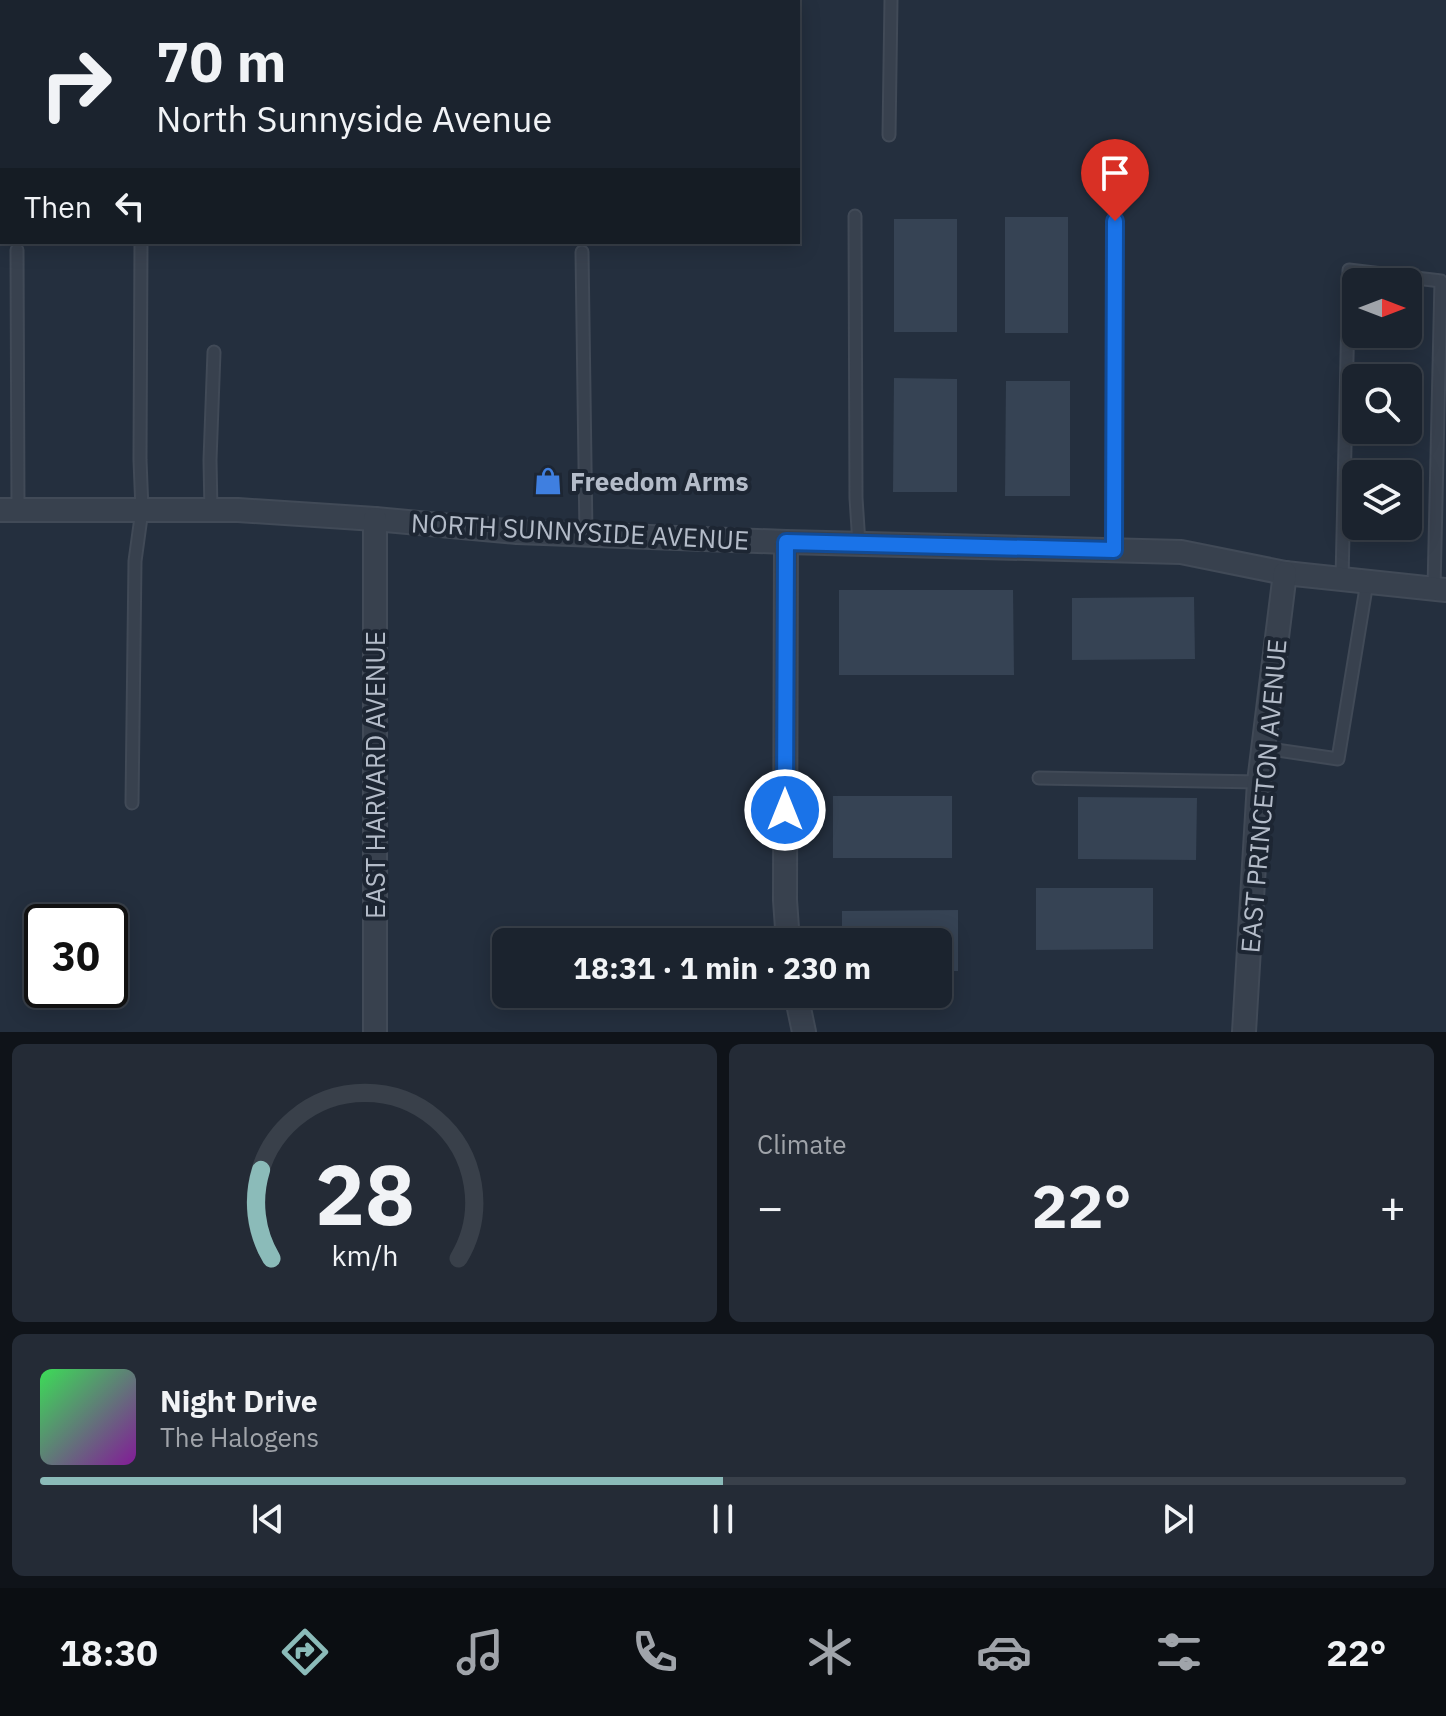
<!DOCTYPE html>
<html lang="en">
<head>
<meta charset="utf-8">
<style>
	:root { --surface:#1b232e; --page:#242b36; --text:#f1f3f6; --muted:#a0a4aa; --line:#39404a; --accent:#8bbbb9 }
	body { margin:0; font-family:"IBM Plex Sans",sans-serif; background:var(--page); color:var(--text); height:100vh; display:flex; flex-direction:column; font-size:30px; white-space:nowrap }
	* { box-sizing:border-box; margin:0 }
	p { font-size:26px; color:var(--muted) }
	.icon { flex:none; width:44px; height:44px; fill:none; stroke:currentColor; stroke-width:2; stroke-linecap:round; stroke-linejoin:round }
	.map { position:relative; height:1032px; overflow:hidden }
	.sheet { display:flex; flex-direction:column; gap:12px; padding:12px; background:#0f1319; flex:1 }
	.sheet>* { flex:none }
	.hud { position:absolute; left:0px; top:0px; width:800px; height:244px; box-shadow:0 4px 20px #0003,0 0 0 2px var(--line); background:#1b232e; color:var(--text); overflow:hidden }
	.needle { width:52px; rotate:90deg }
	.buttons { position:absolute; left:1342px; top:268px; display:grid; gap:16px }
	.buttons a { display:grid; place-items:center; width:80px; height:80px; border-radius:12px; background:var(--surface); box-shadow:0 4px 20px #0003,0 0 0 2px var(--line); font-size:40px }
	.speed { position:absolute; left:24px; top:904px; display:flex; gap:16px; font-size:40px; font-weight:700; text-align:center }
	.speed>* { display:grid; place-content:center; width:104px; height:104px; border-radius:50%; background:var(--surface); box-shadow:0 4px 20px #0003,0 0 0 2px var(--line); line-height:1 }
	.speed .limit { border:4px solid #111; border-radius:12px; background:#fff; color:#111 }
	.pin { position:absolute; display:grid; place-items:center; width:68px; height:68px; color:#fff; margin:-82px -34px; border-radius:50% 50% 50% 0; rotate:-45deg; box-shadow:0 0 8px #0007 }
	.pin .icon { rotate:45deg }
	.me { position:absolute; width:88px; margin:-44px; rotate:0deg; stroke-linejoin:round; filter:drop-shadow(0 0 6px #0008) }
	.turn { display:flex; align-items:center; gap:28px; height:168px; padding:0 24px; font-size:36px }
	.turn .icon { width:104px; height:104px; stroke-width:2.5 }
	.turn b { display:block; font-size:56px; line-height:68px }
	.then { display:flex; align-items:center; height:76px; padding:0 24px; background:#0003; gap:16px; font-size:30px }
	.big { font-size:60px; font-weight:800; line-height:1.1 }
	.sheet .card { flex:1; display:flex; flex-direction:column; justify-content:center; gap:12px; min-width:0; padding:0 28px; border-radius:12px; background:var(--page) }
	.sheet .dial { align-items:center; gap:0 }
	.dial svg { height:208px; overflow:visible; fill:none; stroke:var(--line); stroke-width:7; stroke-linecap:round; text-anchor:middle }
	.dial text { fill:var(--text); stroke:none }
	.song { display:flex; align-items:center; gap:24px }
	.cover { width:96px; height:96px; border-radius:12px; background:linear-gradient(135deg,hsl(130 70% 55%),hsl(290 70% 35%)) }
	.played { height:8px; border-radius:4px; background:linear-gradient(90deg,var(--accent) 50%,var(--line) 50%) }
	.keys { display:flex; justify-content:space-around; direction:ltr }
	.heat { display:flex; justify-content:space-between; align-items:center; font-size:44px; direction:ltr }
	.sheet .tiles { flex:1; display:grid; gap:12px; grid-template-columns:1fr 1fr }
	.card:last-child { grid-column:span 2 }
	.trip { position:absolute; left:492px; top:928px; width:460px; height:80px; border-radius:12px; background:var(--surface); box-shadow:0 4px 20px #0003,0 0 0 2px var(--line); font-weight:800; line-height:80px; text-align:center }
	.tab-bar { display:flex; height:128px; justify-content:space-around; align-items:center; background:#0b0e12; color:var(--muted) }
	.tab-bar .icon { width:56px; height:56px }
	.tab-bar .current { color:var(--accent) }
	.tab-bar b { font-size:36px; color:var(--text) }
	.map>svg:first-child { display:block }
</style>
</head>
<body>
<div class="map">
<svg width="1446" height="1032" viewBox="0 0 1446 1032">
	<rect width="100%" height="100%" fill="#242f3e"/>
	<g fill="#364354">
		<rect x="1005" y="217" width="63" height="116"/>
		<rect x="894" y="219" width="63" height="113"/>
		<path d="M894,378L957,379V492H893Z"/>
		<path d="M1006,381H1070V496H1005Z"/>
		<path d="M839,590H1013L1014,675H839Z"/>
		<path d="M1194,597L1195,659L1072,660V598Z"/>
		<rect x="833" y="796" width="119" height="62"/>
		<path d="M1078,797L1197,798L1196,860L1078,859Z"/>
		<path d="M1036,888H1153V949L1036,950Z"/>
		<path d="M958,910V971H938V942H842V911Z"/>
	</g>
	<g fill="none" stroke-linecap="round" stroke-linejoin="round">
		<defs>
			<g id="service">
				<path d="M2,2L3,0"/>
				<path d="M490,2V0"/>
				<path d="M0,113L2,24"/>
				<path d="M889,135L891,0"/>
				<path d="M855,216L856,498L859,544"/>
				<path d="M17,250L18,510"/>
				<path d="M582,252L586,535"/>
				<path d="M211,511L210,460L214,352"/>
				<path d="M1114,550L1115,221"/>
				<path d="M1342,579L1349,270L1441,281L1434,588"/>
				<path d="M1263,748L1338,759L1367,582"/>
				<path d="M1039,778L1259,782"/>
				<path d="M132,803L135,561L142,510L140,460L141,242"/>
			</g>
			<g id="minor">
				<path d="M0,510H238L375,519L517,532L786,542L1181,552L1285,573L1446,590"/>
				<path d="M375,519V1032"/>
				<path d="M786,542L785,900L788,942"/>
				<path d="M796,994L804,1032"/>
				<path d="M1244,1032L1259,782L1285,573"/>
			</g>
		</defs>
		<use href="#service" stroke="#414a57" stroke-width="15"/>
		<use href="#minor" stroke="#414a57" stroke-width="26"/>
		<use href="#service" stroke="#38414e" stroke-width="11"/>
		<use href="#minor" stroke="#38414e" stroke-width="22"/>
	</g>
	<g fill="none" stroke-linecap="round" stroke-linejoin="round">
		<defs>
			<path id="route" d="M785,810L786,542L1114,550L1115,221"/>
		</defs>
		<use href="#route" stroke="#114b97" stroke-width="20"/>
		<use href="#route" stroke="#1a73e8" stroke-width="14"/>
	</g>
	<defs>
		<symbol id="shop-bare" viewBox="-9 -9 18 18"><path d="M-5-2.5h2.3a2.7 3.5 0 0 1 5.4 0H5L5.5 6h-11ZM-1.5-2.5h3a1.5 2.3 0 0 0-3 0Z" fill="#3f7fe0" stroke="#1d2633" stroke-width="2.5" paint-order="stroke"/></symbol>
	</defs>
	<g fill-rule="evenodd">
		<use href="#shop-bare" x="528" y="461" width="40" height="40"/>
	</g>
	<g text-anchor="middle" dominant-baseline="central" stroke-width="8" stroke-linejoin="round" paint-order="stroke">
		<g font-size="26" font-weight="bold" fill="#b4bcc9" stroke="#1d2633" text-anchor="start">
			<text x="570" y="481">Freedom Arms</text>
		</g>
		<g font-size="26" fill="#b4bcc9" stroke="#1d2633">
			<text transform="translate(580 531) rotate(3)">NORTH SUNNYSIDE AVENUE</text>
			<text transform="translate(375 775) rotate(-90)">EAST HARVARD AVENUE</text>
			<text transform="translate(1263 796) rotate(-85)">EAST PRINCETON AVENUE</text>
		</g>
	</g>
</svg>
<div class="buttons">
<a><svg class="needle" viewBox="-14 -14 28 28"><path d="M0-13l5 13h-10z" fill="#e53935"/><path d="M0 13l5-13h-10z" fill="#a0a4aa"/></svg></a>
<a><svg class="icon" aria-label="search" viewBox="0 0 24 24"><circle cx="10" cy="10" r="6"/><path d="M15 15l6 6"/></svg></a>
<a><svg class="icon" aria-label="layers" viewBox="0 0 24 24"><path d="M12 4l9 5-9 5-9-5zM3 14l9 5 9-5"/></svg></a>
</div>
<div class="speed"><div class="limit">30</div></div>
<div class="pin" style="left:1115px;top:221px;background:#d93025"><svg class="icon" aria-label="arrive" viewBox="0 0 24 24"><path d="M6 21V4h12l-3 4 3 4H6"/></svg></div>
<svg class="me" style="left:785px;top:810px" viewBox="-20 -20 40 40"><circle r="17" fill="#1a73e8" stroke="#fff" stroke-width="3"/><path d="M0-11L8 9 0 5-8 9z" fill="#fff"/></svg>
<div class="trip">18:31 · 1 min · 230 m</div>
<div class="hud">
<div class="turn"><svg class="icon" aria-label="right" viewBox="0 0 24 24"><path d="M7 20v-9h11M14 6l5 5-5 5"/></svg><div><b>70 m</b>North Sunnyside Avenue</div></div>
<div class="then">Then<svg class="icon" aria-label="left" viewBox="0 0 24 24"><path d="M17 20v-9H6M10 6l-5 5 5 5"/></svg></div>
</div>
</div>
<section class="sheet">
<div class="tiles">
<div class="card dial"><svg viewBox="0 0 100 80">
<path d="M14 69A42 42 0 1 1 86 69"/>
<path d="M14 69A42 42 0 0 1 10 35" stroke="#8bbbb9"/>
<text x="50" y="56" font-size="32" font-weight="700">28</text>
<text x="50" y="72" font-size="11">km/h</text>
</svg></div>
<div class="card"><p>Climate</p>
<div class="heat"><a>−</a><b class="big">22°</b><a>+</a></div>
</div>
<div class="card">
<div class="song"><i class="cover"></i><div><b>Night Drive</b><p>The Halogens</p></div></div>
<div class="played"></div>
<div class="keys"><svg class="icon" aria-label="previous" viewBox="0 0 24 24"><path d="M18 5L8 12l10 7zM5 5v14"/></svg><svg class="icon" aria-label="pause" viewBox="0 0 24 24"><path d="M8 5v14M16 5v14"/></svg><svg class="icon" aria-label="next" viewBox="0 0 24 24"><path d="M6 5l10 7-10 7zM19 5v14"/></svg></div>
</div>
</div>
</section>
<nav class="tab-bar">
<b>18:30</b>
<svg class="icon current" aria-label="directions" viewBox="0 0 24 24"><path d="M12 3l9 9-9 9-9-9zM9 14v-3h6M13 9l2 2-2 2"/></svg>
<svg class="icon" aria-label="music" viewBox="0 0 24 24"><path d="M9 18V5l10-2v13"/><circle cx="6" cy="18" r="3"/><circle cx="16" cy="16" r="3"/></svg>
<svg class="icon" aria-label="phone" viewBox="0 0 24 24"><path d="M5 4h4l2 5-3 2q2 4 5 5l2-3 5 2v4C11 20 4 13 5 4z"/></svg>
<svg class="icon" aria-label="climate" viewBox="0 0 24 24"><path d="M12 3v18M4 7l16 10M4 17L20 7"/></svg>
<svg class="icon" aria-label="car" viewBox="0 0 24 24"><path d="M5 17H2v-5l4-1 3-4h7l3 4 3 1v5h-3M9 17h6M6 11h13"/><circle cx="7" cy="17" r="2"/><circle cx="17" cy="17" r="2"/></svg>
<svg class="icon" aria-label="filters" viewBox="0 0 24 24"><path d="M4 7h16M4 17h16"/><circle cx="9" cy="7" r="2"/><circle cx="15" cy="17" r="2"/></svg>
<b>22°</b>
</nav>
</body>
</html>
